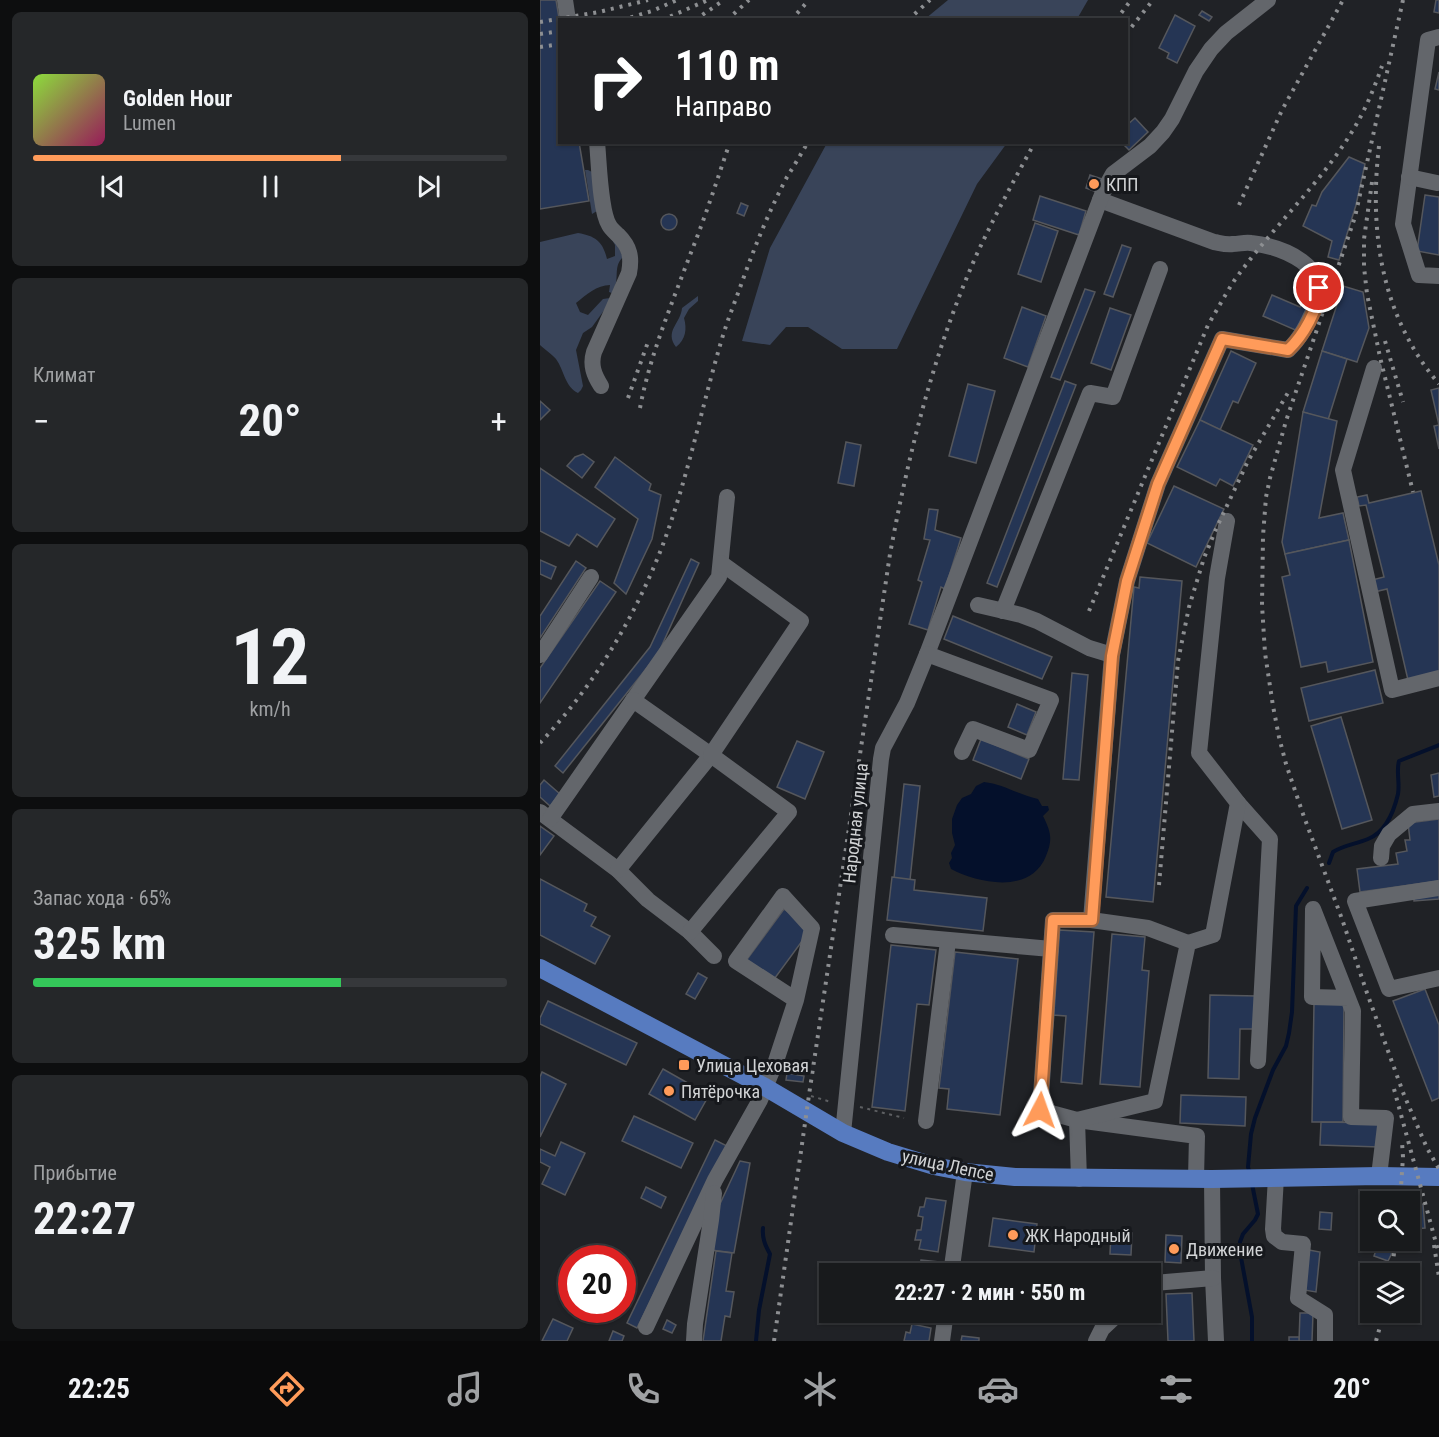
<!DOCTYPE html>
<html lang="ru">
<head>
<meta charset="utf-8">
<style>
	:root { --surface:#181a1c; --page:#252729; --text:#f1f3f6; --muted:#9fa1a3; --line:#36383b; --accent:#ff9b5a }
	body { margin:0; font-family:"Roboto Condensed",sans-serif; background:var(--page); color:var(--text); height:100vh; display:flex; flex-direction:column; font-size:22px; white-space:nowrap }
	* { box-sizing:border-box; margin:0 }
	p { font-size:20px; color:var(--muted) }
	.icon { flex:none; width:33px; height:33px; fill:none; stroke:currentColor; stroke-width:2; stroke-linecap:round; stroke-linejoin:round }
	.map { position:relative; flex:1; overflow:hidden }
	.sheet { display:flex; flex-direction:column; gap:12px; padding:12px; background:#0d0e0f; width:540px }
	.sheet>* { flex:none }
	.guide { position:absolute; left:18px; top:18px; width:570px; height:126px; border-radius:0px; box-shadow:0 2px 4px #0004,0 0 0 2px var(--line); background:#202124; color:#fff; overflow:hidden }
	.controls { position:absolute; left:820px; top:1191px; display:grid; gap:12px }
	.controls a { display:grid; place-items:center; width:60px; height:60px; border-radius:0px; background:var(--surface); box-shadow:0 2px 4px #0004,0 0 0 2px var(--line); font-size:30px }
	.speed { position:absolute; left:18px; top:1245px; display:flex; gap:12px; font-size:30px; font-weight:700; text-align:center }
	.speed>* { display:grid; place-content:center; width:78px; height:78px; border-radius:50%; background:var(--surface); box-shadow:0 2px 4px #0004,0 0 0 2px var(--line); line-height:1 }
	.speed .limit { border:9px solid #d22; background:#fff; color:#111 }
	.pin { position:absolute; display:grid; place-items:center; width:51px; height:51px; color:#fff; margin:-26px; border:3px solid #fff; border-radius:50%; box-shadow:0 2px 6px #0007 }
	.me { position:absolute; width:66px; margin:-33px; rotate:4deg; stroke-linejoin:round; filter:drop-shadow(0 0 4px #0008) }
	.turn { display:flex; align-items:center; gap:21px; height:126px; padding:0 18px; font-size:27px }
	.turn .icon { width:78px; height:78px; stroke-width:2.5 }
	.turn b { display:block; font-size:42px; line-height:51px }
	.big { font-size:45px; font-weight:700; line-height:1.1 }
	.sheet .tile { flex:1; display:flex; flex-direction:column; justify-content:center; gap:9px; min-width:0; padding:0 21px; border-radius:9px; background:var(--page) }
	.sheet .dial { align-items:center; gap:0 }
	.dial b { font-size:78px; line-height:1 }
	.song { display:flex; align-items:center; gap:18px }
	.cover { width:72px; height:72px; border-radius:9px; background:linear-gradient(135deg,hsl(90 70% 55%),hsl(330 70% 35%)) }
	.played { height:6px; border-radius:3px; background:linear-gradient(90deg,var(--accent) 65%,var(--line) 65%) }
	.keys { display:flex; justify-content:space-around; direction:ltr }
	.heat { display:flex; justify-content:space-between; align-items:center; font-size:33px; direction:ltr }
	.charge { height:9px; border-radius:4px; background:linear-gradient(90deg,#34c759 65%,var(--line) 0) }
	.trip { position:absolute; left:279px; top:1263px; width:342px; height:60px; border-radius:0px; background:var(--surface); box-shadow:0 2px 4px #0004,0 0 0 2px var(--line); font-weight:700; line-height:60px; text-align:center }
	.tabs { display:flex; height:96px; justify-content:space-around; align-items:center; background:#0a0a0b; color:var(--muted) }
	.tabs .icon { width:42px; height:42px }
	.tabs .active { color:var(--accent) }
	.tabs b { font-size:27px; color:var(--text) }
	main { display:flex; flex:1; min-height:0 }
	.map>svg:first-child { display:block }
</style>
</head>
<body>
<main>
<section class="sheet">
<div class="tile">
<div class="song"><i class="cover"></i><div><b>Golden Hour</b><p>Lumen</p></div></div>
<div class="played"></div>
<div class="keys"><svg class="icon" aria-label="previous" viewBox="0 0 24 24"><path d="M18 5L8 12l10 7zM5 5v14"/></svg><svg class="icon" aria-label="pause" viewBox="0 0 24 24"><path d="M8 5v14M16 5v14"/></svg><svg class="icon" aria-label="next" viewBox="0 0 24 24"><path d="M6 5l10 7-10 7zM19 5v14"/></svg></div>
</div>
<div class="tile"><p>Климат</p>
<div class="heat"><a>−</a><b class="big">20°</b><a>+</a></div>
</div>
<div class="tile dial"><b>12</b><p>km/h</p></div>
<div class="tile"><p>Запас хода · 65%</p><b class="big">325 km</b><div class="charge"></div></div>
<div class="tile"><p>Прибытие</p><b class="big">22:27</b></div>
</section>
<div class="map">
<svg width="899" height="1341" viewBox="0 0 899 1341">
	<rect width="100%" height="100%" fill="#202226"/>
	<g fill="#394459">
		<path d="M408,0H548L537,19H385Z"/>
		<path d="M287,143H467L437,184L357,349H302L268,327H246L230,345L202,341L230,248Z"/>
		<path d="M45,170H48L54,173L57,211L52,214Z"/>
		<path d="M38,233C56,236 63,242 67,259L75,256V245L71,238H74L83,257C72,267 81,280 72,293L69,292L70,285C57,285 46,295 36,303L40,312L48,315L63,299L70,298V302L52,327L43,333L36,350L43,386L41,390L38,393C25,387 24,370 16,359C12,354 5,350 0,345V242Z"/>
		<path d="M158,296V301L149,309L144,318C147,329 146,339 136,347C124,331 141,323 142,308Z"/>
	</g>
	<path fill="#04102b" d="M444,782C463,784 479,795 498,799L502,806H508L509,810L503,816C511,832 513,839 506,856C491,894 440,884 411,869L409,863L412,858L411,853L415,845L412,833V819L417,805L422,798L431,794L436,786Z"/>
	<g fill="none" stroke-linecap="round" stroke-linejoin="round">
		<g stroke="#04102b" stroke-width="4">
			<path d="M789,863L793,852C804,845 816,844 828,839C846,832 854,811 858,794C860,783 856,771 859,761L899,745"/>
			<path d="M710,1174L708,1167L711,1134L715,1118L733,1070L746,1046L749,1033L752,1012L756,906L767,888"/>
			<path d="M712,1184L718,1214L715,1220L703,1234L700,1242V1252L712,1317V1341"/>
			<path d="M216,1341L219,1310L230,1254C225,1245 222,1238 223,1228"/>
		</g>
	</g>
	<g fill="#253554" stroke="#55575c" stroke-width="1.5">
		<path d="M0,0H16L20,24V142H39L49,201L0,209Z"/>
		<path d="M896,0H899V13L894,12Z"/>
		<path d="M662,11L672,17L669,21L659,15Z"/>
		<path d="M635,15L655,26L637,63L627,58L629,53L619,48Z"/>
		<path d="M899,72V90L895,89Z"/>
		<path d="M595,118L608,132L589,150L581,142H586V126Z"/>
		<path d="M809,157L825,164L816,205L799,260L788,257L792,241L763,226L772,205L776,206L782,192Z"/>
		<path d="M550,175L562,179L557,192L546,188Z"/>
		<path d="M885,195L899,197V255L877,251Z"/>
		<path d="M500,196L546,211L539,235L493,220Z"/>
		<path d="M201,203L208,206L204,216L197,213Z"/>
		<circle cx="129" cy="222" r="8"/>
		<path d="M495,223L518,231L501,282L478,274Z"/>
		<path d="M582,245L591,248L573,297L564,294Z"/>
		<path d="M803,286L823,292L829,328L817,362L782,351Z"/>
		<path d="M545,289L555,292L520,380L511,377Z"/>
		<path d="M732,295L760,307L762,304L770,308L760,332L723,316Z"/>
		<path d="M482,307L506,316L488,367L464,358Z"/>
		<path d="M570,308L591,315L571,370L551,363Z"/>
		<path d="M691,351L716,363L698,403L693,401L680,430L660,420Z"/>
		<path d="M782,351L807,359L788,420L763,412Z"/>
		<path d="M525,381L536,385L457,587L447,583Z"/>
		<path d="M428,384L455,391L436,463L409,456Z"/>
		<path d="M899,388V449L894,426L899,425L891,390Z"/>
		<path d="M0,401L10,410L0,420Z"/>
		<path d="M763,412L797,421L779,518L803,513L809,540L745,554L742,542Z"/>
		<path d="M660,420L713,445L693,486L680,479L676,486L637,467Z"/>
		<path d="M306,442L321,445L314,486L298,483Z"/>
		<path d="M43,454L54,462L42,478L27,466L35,457Z"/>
		<path d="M75,457L111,484L109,490L121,495L112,539L86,594L74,583L98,519L55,487Z"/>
		<path d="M0,468L75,519L57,547L37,534L29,546L0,531Z"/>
		<path d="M634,486L684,509L656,567L607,543Z"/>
		<path d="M881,491L899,565V672L868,680L847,589L834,592L832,580L844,577L826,505L819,506L817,497L827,495L829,503Z"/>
		<path d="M389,509L398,510L395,530L421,538L405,589L401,587L388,630L369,624L382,582L378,580L390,540L384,539Z"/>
		<path d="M809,540L833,662L788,672L786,662L761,667L742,577L750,575L745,554Z"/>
		<path d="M151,559L159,563L118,654L23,773L15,766L110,647Z"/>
		<path d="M0,560L16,567L11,579L0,574Z"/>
		<path d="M36,561L46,568L0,638V616Z"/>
		<path d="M600,577L642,581L613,902L566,897L594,587L599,588Z"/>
		<path d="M60,581L76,592L0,703V668Z"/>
		<path d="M413,616L512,657L502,679L404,639Z"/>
		<path d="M835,670L843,703L769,721L761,688Z"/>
		<path d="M532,673L548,675L539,780L523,779Z"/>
		<path d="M477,704L496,712L487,735L468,727Z"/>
		<path d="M801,717L832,820L802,829L771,726Z"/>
		<path d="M441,739L489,759L481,779L433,760Z"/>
		<path d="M257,741L284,752L265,799L237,787Z"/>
		<path d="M899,773V796L894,797L891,775Z"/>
		<path d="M4,780L20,794L10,806L0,797V785Z"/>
		<path d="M364,784L380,786L370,880L354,878Z"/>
		<path d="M899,819V881L820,892L817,869L858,864L856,853L867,851L865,840H870L868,823Z"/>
		<path d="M0,826L14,836L0,855Z"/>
		<path d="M352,877L375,880L374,890L447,898L443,931L347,920Z"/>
		<path d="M0,879L47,904L44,911L56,917L51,926L70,936L55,964L0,935Z"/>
		<path d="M899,891V899L874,901V894Z"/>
		<path d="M244,909L271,929L232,982L205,962Z"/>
		<path d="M519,930L554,932L542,1084L521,1082L526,1016L513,1015Z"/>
		<path d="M572,934L605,937L602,970L609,971L600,1087L560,1084Z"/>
		<path d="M351,945L396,950L389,1005L377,1004L365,1111L332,1107Z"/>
		<path d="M415,952L478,959L460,1115L407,1109L409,1089L399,1088Z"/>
		<path d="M158,973L167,978L155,999L146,994Z"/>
		<path d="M885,989L899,1025V1098L892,1101L853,1001Z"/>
		<path d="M670,995L717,996L716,1029H700L699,1079L668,1078Z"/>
		<path d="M8,1001L97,1043L86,1065L0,1024V1018Z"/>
		<path d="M774,1003L804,1004L803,1122H772Z"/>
		<path d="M123,1069L169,1095L155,1120L109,1094Z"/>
		<path d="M2,1072L26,1084L0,1137V1077Z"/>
		<path d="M247,1073L264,1076L263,1082L246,1080Z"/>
		<path d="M641,1095L706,1097L705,1126L640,1123Z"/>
		<path d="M94,1116L153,1143L141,1168L82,1141Z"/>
		<path d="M781,1122L840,1123L839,1147L780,1145Z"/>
		<path d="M175,1140L187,1146L97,1328L87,1323Z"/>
		<path d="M21,1142L45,1153L25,1195L2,1184L10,1167L0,1162V1149L15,1156Z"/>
		<path d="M200,1161L210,1163L194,1253L171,1250L179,1206Z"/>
		<path d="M106,1187L126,1197L121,1208L101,1198Z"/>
		<path d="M386,1198L406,1201L398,1252L379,1249L381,1240H375L377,1230H381L383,1217L378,1216L380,1207H384Z"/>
		<path d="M883,1204L885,1228L870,1229V1205Z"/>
		<path d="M780,1212L792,1213L791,1230L779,1229Z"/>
		<path d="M453,1218L497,1224L494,1252L449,1246Z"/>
		<path d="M571,1232L592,1233L591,1255L570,1254Z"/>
		<path d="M626,1235L642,1236L641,1263L625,1262Z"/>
		<path d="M837,1247L852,1253L848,1261L834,1256Z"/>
		<path d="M769,1250L780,1252L776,1292L764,1290Z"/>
		<path d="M176,1251L192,1253L186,1291L194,1292L190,1317L185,1316L181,1341H163Z"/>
		<path d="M381,1260L399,1262L397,1274H374L375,1267L380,1268Z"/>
		<rect x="565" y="1266" width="27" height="8"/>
		<path d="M652,1293L654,1341H628L626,1294Z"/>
		<path d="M760,1313H773L772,1341H759Z"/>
		<path d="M13,1319L33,1328L27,1341H2Z"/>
		<path d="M127,1320L136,1325L132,1333L123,1329Z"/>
		<path d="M372,1324L391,1328L389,1341H364L366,1332L370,1333Z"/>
		<path d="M73,1331L84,1336L82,1341H69Z"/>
		<path d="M422,1336L439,1338V1341H421Z"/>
		<rect x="749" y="1337" width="10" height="4"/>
	</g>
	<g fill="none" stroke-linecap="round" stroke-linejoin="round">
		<g stroke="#5d5f62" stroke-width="2" stroke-dasharray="3 4.5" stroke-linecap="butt">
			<path d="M271,1096L291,1102"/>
			<path d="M320,1107L364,1118"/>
		</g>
		<g stroke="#63666b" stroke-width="16">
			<path d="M25,0L28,20"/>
			<path d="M899,37L888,40L863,224L879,275L899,276"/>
			<path d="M57,142C59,162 60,211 69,225C71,229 75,232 78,235C90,247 92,257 89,273L54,352C50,365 54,375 61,386"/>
			<path d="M869,177L897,183"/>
			<path d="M560,200L674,242C680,243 686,245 693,244C699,244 705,242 711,243C743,247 793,266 775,307C768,323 761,338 748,350L682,339L618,484L587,581L572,655L551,920H513L500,1110L537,1120L657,1136L656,1178"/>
			<path d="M834,368L803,470L852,690L899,678"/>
			<path d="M438,605L481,615L497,621L549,648L572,655"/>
			<path d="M463,611L550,393L573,397L620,269"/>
			<path d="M387,654L563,192L573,174L610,146L623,132L632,119L656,71L671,49L686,33L728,0"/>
			<path d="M0,655L51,577"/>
			<path d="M698,803L730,839L718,1061"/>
			<path d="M0,812L78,870L108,900L150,932L174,956"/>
			<path d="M10,819L179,577L187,497"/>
			<path d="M841,858L842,846L849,834L873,814L899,811"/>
			<path d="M78,870L171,755L93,700"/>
			<path d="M899,888L815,901L849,989L899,978"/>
			<path d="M551,920L608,928L648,943"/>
			<path d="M150,932L249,812L171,755L261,621L181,563"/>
			<path d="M353,935L511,949"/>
			<path d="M808,998L772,997L773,909L813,1011L811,1117L846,1118L839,1176"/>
			<path d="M386,1121L408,941"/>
			<path d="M303,1133L341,759L343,748L367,703L387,654L511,700L489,750L433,729L422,752"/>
			<path d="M736,1177L733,1229L734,1236L742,1242L763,1244L758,1298L785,1315V1341"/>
			<path d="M539,1179L537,1120L615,1101L648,943L673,935L698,803L659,753L677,578L687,521"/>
			<path d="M672,1179L673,1278L676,1341"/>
			<path d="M411,1274L425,1172"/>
			<path d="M610,1284L614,1283L673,1278"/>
			<path d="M106,1327L175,1180L220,1100L236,1061L256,1000L196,961L243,896L272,928L256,1000"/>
			<path d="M154,1341L155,1324L171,1220L174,1193"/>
			<path d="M402,1341L406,1312"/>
			<path d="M556,1341L562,1329L580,1312"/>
		</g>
		<path stroke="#577bc0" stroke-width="18" d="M0,968L225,1087L303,1133L348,1152L394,1166L425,1172L475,1177L672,1179L839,1176L899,1177"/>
		<g stroke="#8d8f92" stroke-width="4" stroke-dasharray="3 6" stroke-linecap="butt">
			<path d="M863,0L815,217L746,421L730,478L726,497L723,536L722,605L725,653L733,706L739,737L746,764L763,814L802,919L827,993L864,1095L887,1148L899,1169"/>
			<path d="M82,20L112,11L137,0"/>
			<path d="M122,20L168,0"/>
			<path d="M155,20L184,0"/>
			<path d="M187,20L209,0"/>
			<path d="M251,20L269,0"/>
			<path d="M368,20L390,0"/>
			<path d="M576,20L591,0"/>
			<path d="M0,22L59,12L108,0"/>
			<path d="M0,34L20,31"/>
			<path d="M586,34L613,0"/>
			<path d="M0,47L20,44"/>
			<path d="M839,146C829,232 841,316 899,384"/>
			<path d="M832,182L824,239V267L827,294L840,357L873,492"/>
			<path d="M699,205L742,110L803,0"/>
			<path d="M845,341L863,402"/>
			<path d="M88,398L108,342"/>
			<path d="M100,408C110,355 131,306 150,255C165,218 177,180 190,142"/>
			<path d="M549,611L668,325C677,310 685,295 694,281C732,227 783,182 816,125C827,106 835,86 842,66"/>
			<path d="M0,743C53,687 94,619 122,547C147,481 161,410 181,342C187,321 195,302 202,282C215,246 229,211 247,177C254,166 261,154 268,142"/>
			<path d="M619,885L638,661L649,607L664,558L676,529L708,461L749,391"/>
			<path d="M854,1089L899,1254"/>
			<path d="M860,1202L863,1157L862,1142"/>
			<path d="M894,1245L899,1277"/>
			<path d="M851,1274L856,1240"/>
			<path d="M234,1341L269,1095L350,554C369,452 394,351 436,256C454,217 474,180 495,142"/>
			<path d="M836,1341L844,1312"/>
		</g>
	</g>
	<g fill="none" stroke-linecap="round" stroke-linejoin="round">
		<defs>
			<path id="route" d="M500,1110L513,920H552L572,656L587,581L618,484L682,339L748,350C763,336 779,309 779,288"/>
		</defs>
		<use href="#route" stroke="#a6653a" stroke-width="15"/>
		<use href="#route" stroke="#ff9b5a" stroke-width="10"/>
	</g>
	<g fill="#ff9b5a" stroke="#16181c" stroke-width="2">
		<circle cx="554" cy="184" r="6"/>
		<rect x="138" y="1059" width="12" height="12" rx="3"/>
		<circle cx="129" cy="1091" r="6"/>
		<circle cx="473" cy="1235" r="6"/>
		<circle cx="634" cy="1249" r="6"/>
	</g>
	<g text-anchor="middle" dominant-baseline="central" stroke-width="6" stroke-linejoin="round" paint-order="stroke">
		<g font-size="18" fill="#d1d3d5" stroke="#16181c" text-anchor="start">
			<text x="566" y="184">КПП</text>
			<text x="156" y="1065">Улица Цеховая</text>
			<text x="141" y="1091">Пятёрочка</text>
			<text x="485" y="1235">ЖК Народный</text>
			<text x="646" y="1249">Движение</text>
		</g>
		<g font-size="18" fill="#d1d3d5" stroke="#16181c">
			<text transform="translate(315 823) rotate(-84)">Народная улица</text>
			<text transform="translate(408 1165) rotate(12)">улица Лепсе</text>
		</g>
	</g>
</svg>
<div class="controls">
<a><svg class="icon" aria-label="search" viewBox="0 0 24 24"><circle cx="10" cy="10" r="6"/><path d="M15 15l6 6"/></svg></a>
<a><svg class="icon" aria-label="layers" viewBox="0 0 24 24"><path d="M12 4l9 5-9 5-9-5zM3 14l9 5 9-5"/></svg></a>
</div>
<div class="speed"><div class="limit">20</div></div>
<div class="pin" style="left:779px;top:288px;background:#d93025"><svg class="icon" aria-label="arrive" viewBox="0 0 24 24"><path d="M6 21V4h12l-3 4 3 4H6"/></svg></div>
<svg class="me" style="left:500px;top:1110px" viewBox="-20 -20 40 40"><path d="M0-17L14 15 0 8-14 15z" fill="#ff9b5a" stroke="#fff" stroke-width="4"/></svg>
<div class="trip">22:27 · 2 мин · 550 m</div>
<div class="guide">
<div class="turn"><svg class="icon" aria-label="right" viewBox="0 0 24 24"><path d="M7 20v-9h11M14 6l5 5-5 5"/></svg><div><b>110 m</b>Направо</div></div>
</div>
</div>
</main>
<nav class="tabs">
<b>22:25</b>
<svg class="icon active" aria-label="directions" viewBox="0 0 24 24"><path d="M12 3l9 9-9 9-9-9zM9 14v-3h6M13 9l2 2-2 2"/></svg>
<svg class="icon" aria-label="music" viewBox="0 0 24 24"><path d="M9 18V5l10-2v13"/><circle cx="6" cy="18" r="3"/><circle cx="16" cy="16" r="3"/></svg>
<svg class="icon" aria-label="phone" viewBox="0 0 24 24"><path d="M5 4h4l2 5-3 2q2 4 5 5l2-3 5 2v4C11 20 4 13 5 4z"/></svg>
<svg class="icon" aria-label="climate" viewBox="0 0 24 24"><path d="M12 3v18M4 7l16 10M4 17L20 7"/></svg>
<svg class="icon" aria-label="car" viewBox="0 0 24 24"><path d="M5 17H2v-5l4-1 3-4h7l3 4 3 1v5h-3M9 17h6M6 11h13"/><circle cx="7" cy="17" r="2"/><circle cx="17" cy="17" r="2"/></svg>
<svg class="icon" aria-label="filters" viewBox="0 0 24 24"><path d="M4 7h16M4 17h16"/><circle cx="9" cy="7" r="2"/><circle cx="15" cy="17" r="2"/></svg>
<b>20°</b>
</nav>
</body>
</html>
